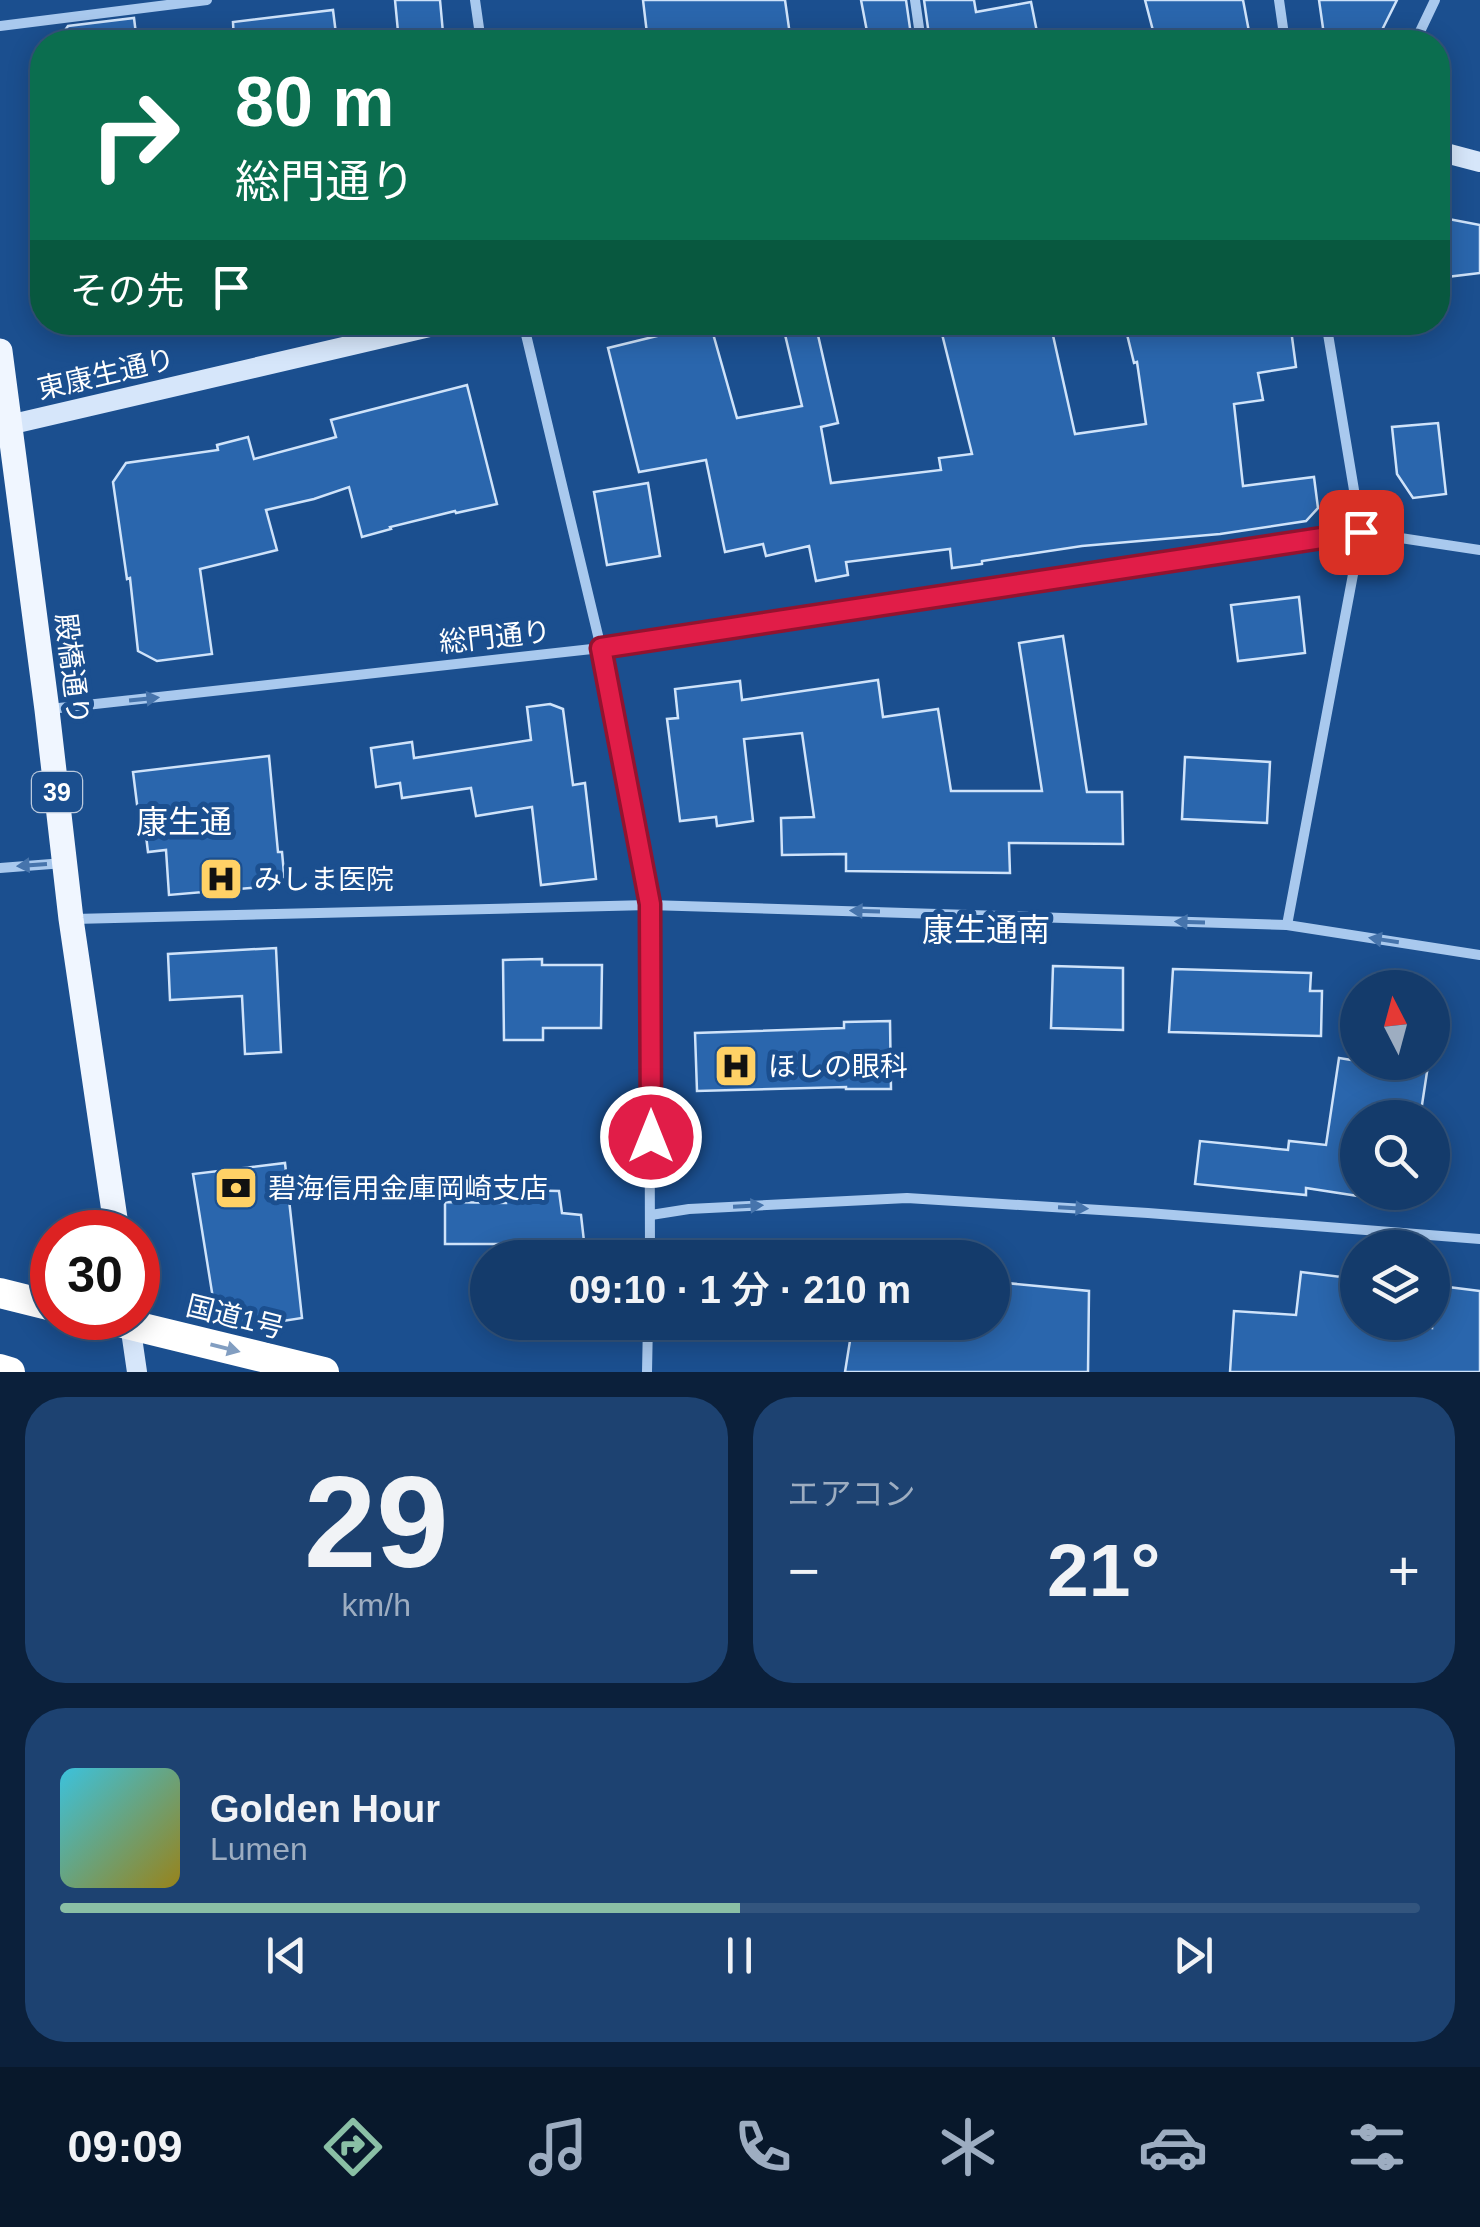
<!DOCTYPE html>
<html lang="ja">
<head>
<meta charset="utf-8">
<style>
	:root { --surface:#143b6b; --page:#1d4271; --text:#f1f3f6; --muted:#9dadc1; --line:#33557e; --accent:#8abfa5 }
	body { margin:0; font-family:Arial,"Noto Sans JP",sans-serif; background:var(--page); color:var(--text); height:100vh; display:flex; flex-direction:column; font-size:38px; white-space:nowrap }
	* { box-sizing:border-box; margin:0 }
	p { font-size:32px; color:var(--muted) }
	.icon { flex:none; width:55px; height:55px; fill:none; stroke:currentColor; stroke-width:2; stroke-linecap:round; stroke-linejoin:round }
	.map { position:relative; height:1372px; overflow:hidden }
	.drawer { display:flex; flex-direction:column; gap:25px; padding:25px; background:#0b203b; flex:1 }
	.drawer>* { flex:none }
	.guide { position:absolute; left:30px; top:30px; width:1420px; height:305px; border-radius:40px; box-shadow:0 5px 25px #0003,0 0 0 2px var(--line); background:#0b6e4f; color:#fff; overflow:hidden }
	.needle { width:65px; rotate:354deg }
	.controls { position:absolute; left:1340px; top:970px; display:grid; gap:20px }
	.controls a { display:grid; place-items:center; width:110px; height:110px; border-radius:50%; background:var(--surface); box-shadow:0 5px 25px #0003,0 0 0 2px var(--line); font-size:50px }
	.speed { position:absolute; left:30px; top:1210px; display:flex; gap:20px; font-size:50px; font-weight:700; text-align:center }
	.speed>* { display:grid; place-content:center; width:130px; height:130px; border-radius:50%; background:var(--surface); box-shadow:0 5px 25px #0003,0 0 0 2px var(--line); line-height:1 }
	.speed .limit { border:15px solid #d22; background:#fff; color:#111 }
	.pin { position:absolute; display:grid; place-items:center; width:85px; height:85px; color:#fff; margin:-42px; border-radius:20px; box-shadow:0 5px 15px #0006 }
	.me { position:absolute; width:110px; margin:-55px; rotate:0deg; stroke-linejoin:round; filter:drop-shadow(0 0 8px #0008) }
	.turn { display:flex; align-items:center; gap:35px; height:210px; padding:0 40px; font-size:45px }
	.turn .icon { width:130px; height:130px; stroke-width:2.5 }
	.turn b { display:block; font-size:70px; line-height:85px }
	.then { display:flex; align-items:center; height:95px; padding:0 40px; background:#0003; gap:20px; font-size:38px }
	.big { font-size:75px; font-weight:600; line-height:1.1 }
	.drawer .card { flex:1; display:flex; flex-direction:column; justify-content:center; gap:15px; min-width:0; padding:0 35px; border-radius:40px; background:var(--page) }
	.drawer .dial { align-items:center; gap:0 }
	.dial b { font-size:130px; line-height:1 }
	.song { display:flex; align-items:center; gap:30px }
	.cover { width:120px; height:120px; border-radius:15px; background:linear-gradient(135deg,hsl(190 70% 55%),hsl(50 70% 35%)) }
	.played { height:10px; border-radius:5px; background:linear-gradient(90deg,var(--accent) 50%,var(--line) 50%) }
	.keys { display:flex; justify-content:space-around; direction:ltr }
	.heat { display:flex; justify-content:space-between; align-items:center; font-size:55px; direction:ltr }
	.drawer .tiles { flex:1; display:grid; gap:25px; grid-template-columns:1fr 1fr }
	.card:last-child { grid-column:span 2 }
	.trip { position:absolute; left:470px; top:1240px; width:540px; height:100px; border-radius:50px; background:var(--surface); box-shadow:0 5px 25px #0003,0 0 0 2px var(--line); font-weight:600; line-height:100px; text-align:center }
	.dock { display:flex; height:160px; justify-content:space-around; align-items:center; background:#08182b; color:var(--muted) }
	.dock .icon { width:70px; height:70px }
	.dock .on { color:var(--accent) }
	.dock b { font-size:45px; color:var(--text) }
	.map>svg:first-child { display:block }
</style>
</head>
<body>
<div class="map">
<svg width="1480" height="1372" viewBox="0 0 1480 1372">
	<rect width="100%" height="100%" fill="#1b4f8f"/>
	<g fill="#2a66ad" stroke="#cfe3fa" stroke-width="2.5">
		<path d="M395,0H440L443,33H439L440,42H399Z"/>
		<path d="M643,0H785L791,42H648Z"/>
		<path d="M861,0H906L912,42H869Z"/>
		<path d="M924,0H974L976,12L1031,2L1039,42H930Z"/>
		<path d="M1145,0H1243L1251,42H1156Z"/>
		<path d="M1319,0H1397L1376,42H1325Z"/>
		<path d="M333,10L337,42H234L233,22Z"/>
		<path d="M134,18L137,42H57L68,26Z"/>
		<path d="M1438,217L1480,225V273L1438,278Z"/>
		<path d="M782,322H815L838,423L821,427L831,483L941,470L939,458L972,454L939,322H1050L1075,434L1146,424L1137,362L1134,363L1124,322H1290L1296,367L1258,373L1263,400L1234,404L1243,486L1314,477L1318,508L1306,521L1220,534L1082,546L982,561V564L952,568L950,549L846,562L848,575L816,581L809,546L766,556L763,544L725,552L706,460L639,472L608,348L710,323L737,418L802,406Z"/>
		<path d="M467,385L497,504L456,513L455,511L390,527L391,529L362,537L349,487L314,499L266,510L277,550L200,569L212,654L157,661L138,651L130,578L127,579L113,482L126,463L218,450L217,445L248,437L254,459L336,437L331,420Z"/>
		<path d="M1438,423L1446,494L1413,498L1397,474L1392,427Z"/>
		<path d="M648,483L660,556L607,565L594,492Z"/>
		<path d="M1299,597L1305,653L1238,661L1231,605Z"/>
		<path d="M1063,636L1087,792H1122L1123,844L1009,843L1010,873L846,871V854L782,855L781,818L814,817L802,733L744,739L753,821L717,826L716,817L680,821L667,719L678,718L675,689L740,681L742,700L878,680L883,717L938,709L951,791H1042L1019,643Z"/>
		<path d="M550,704L563,709L573,785L585,783L596,879L541,885L532,807L476,816L471,788L402,798L400,783L376,787L371,748L412,742L414,758L531,740L527,707Z"/>
		<path d="M269,756L278,852H282L285,885L169,895L166,850L148,852L143,811L138,812L133,772Z"/>
		<path d="M1185,757L1270,762L1267,823L1182,819Z"/>
		<path d="M276,948L281,1052L245,1054L242,996L170,1000L168,954Z"/>
		<path d="M542,959V965H602L601,1028H543V1040H504L503,960Z"/>
		<path d="M1053,966L1123,968V1030L1051,1028Z"/>
		<path d="M1173,969L1311,973L1310,991H1322L1321,1036L1169,1032Z"/>
		<path d="M890,1021L891,1089H846V1087L697,1091L695,1033L844,1028V1022Z"/>
		<path d="M1339,1058L1427,1072L1420,1118H1358V1196L1306,1188V1195L1195,1184L1200,1141L1288,1150L1289,1141L1326,1145Z"/>
		<path d="M285,1163L302,1318L245,1327L215,1311L193,1174Z"/>
		<path d="M505,1190L559,1191L562,1213L581,1215L585,1250L506,1254V1244H445V1202L506,1203Z"/>
		<path d="M1301,1272L1358,1279V1322H1399L1432,1328V1285L1480,1291V1372H1230L1234,1311L1296,1315Z"/>
		<path d="M996,1282L1089,1291L1088,1372H845L853,1322H993Z"/>
	</g>
	<g fill="none" stroke-linecap="round" stroke-linejoin="round">
		<g stroke="#a9c9ee" stroke-width="10">
			<path d="M475,0L481,42"/>
			<path d="M915,0L921,42"/>
			<path d="M1279,0L1285,42"/>
			<path d="M0,26L207,0"/>
			<path d="M1415,42L1435,0"/>
			<path d="M523,322L601,648L649,905L650,1258"/>
			<path d="M50,709L601,648L1361,532L1480,550"/>
			<path d="M0,868L64,863"/>
			<path d="M74,919L649,905L1287,925L1480,955"/>
			<path d="M1287,925L1361,532L1326,322"/>
			<path d="M651,1215L689,1209L907,1198L1148,1213L1480,1239"/>
			<path d="M647,1372L648,1322"/>
		</g>
		<g stroke="#d6e6fa" stroke-width="20">
			<path d="M1438,151L1480,162"/>
			<path d="M0,427L451,322"/>
			<path d="M130,1324L137,1372"/>
		</g>
		<path stroke="#f0f6ff" stroke-width="25" d="M0,351L47,710L71,919L117,1232"/>
		<g stroke="#fff" stroke-width="30">
			<path d="M0,1293L52,1306"/>
			<path d="M102,1318L324,1372"/>
			<path d="M0,1369L10,1372"/>
		</g>
	</g>
	<defs><path id="oneway-solid" d="M-6-.8H1V-3.2L6.5 0L1 3.2V.8H-6Z" transform="scale(2.5)"/></defs>
	<g fill="#4674ac">
		<use href="#oneway-solid" transform="translate(144 699) rotate(-6)"/>
		<use href="#oneway-solid" transform="translate(32 865) rotate(176)"/>
		<use href="#oneway-solid" transform="translate(865 911) rotate(-178)"/>
		<use href="#oneway-solid" transform="translate(1190 922) rotate(-178)"/>
		<use href="#oneway-solid" transform="translate(1384 940) rotate(-171)"/>
		<use href="#oneway-solid" transform="translate(748 1206) rotate(-3)"/>
		<use href="#oneway-solid" transform="translate(1073 1208) rotate(3)"/>
	</g>
	<use fill="#829ec1" href="#oneway-solid" transform="translate(225 1348) rotate(14)"/>
	<g fill="none" stroke-linecap="round" stroke-linejoin="round">
		<defs>
			<path id="route" d="M651,1137L650,904L601,648L1361,532"/>
		</defs>
		<use href="#route" stroke="#92132f" stroke-width="25"/>
		<use href="#route" stroke="#e11d48" stroke-width="18"/>
	</g>
	<defs>
		<symbol id="hospital-square" viewBox="-11 -11 22 22"><rect x="-9" y="-9" width="18" height="18" rx="4" fill="#ffd166" stroke="#1b4f8f"/><path d="M-5-5h3v3.5h4V-5h3V5h-3V1.5h-4V5h-3Z" fill="#111"/></symbol>
		<symbol id="bank-square" viewBox="-11 -11 22 22"><rect x="-9" y="-9" width="18" height="18" rx="4" fill="#ffd166" stroke="#1b4f8f"/><path d="M-6-4H6V4H-6ZM0-2.3a2.3 2.3 0 1 0 0 4.6a2.3 2.3 0 1 0 0-4.6Z" fill="#111"/></symbol>
	</defs>
	<g fill-rule="evenodd">
		<use href="#hospital-square" x="196" y="854" width="50" height="50"/>
		<use href="#hospital-square" x="711" y="1041" width="50" height="50"/>
		<use href="#bank-square" x="211" y="1163" width="50" height="50"/>
	</g>
	<g text-anchor="middle" dominant-baseline="central" stroke-width="10" stroke-linejoin="round" paint-order="stroke">
		<rect fill="#1b4f8f" stroke="#bbcadd" stroke-width="2.5" x="32" y="772" width="50" height="40" rx="8"/>
		<g font-size="25" font-weight="bold" fill="#fff">
			<text x="57" y="792">39</text>
		</g>
		<g font-size="28" fill="#fff" stroke="#1b4f8f">
			<text transform="translate(106 374) rotate(-13)">東康生通り</text>
			<text transform="translate(495 637) rotate(-6)">総門通り</text>
			<text transform="translate(72 669) rotate(83)">殿橋通り</text>
			<text transform="translate(235 1317) rotate(14)">国道1号</text>
		</g>
		<g font-size="28" fill="#fff" stroke="#1b4f8f" text-anchor="start">
			<text x="254" y="879">みしま医院</text>
			<text x="768" y="1066">ほしの眼科</text>
			<text x="268" y="1188">碧海信用金庫岡崎支店</text>
		</g>
		<g font-size="32" fill="#fff" stroke="#1b4f8f">
			<text x="184" y="822">康生通</text>
			<text x="986" y="930">康生通南</text>
		</g>
	</g>
</svg>
<div class="controls">
<a><svg class="needle" viewBox="-14 -14 28 28"><path d="M0-13l5 13h-10z" fill="#e53935"/><path d="M0 13l5-13h-10z" fill="#9dadc1"/></svg></a>
<a><svg class="icon" aria-label="search" viewBox="0 0 24 24"><circle cx="10" cy="10" r="6"/><path d="M15 15l6 6"/></svg></a>
<a><svg class="icon" aria-label="layers" viewBox="0 0 24 24"><path d="M12 4l9 5-9 5-9-5zM3 14l9 5 9-5"/></svg></a>
</div>
<div class="speed"><div class="limit">30</div></div>
<div class="pin" style="left:1361px;top:532px;background:#d93025"><svg class="icon" aria-label="arrive" viewBox="0 0 24 24"><path d="M6 21V4h12l-3 4 3 4H6"/></svg></div>
<svg class="me" style="left:651px;top:1137px" viewBox="-20 -20 40 40"><circle r="17" fill="#e11d48" stroke="#fff" stroke-width="3"/><path d="M0-11L8 9 0 5-8 9z" fill="#fff"/></svg>
<div class="trip">09:10 · 1 分 · 210 m</div>
<div class="guide">
<div class="turn"><svg class="icon" aria-label="right" viewBox="0 0 24 24"><path d="M7 20v-9h11M14 6l5 5-5 5"/></svg><div><b>80 m</b>総門通り</div></div>
<div class="then">その先<svg class="icon" aria-label="arrive" viewBox="0 0 24 24"><path d="M6 21V4h12l-3 4 3 4H6"/></svg></div>
</div>
</div>
<section class="drawer">
<div class="tiles">
<div class="card dial"><b>29</b><p>km/h</p></div>
<div class="card"><p>エアコン</p>
<div class="heat"><a>−</a><b class="big">21°</b><a>+</a></div>
</div>
<div class="card">
<div class="song"><i class="cover"></i><div><b>Golden Hour</b><p>Lumen</p></div></div>
<div class="played"></div>
<div class="keys"><svg class="icon" aria-label="previous" viewBox="0 0 24 24"><path d="M18 5L8 12l10 7zM5 5v14"/></svg><svg class="icon" aria-label="pause" viewBox="0 0 24 24"><path d="M8 5v14M16 5v14"/></svg><svg class="icon" aria-label="next" viewBox="0 0 24 24"><path d="M6 5l10 7-10 7zM19 5v14"/></svg></div>
</div>
</div>
</section>
<nav class="dock">
<b>09:09</b>
<svg class="icon on" aria-label="directions" viewBox="0 0 24 24"><path d="M12 3l9 9-9 9-9-9zM9 14v-3h6M13 9l2 2-2 2"/></svg>
<svg class="icon" aria-label="music" viewBox="0 0 24 24"><path d="M9 18V5l10-2v13"/><circle cx="6" cy="18" r="3"/><circle cx="16" cy="16" r="3"/></svg>
<svg class="icon" aria-label="phone" viewBox="0 0 24 24"><path d="M5 4h4l2 5-3 2q2 4 5 5l2-3 5 2v4C11 20 4 13 5 4z"/></svg>
<svg class="icon" aria-label="climate" viewBox="0 0 24 24"><path d="M12 3v18M4 7l16 10M4 17L20 7"/></svg>
<svg class="icon" aria-label="car" viewBox="0 0 24 24"><path d="M5 17H2v-5l4-1 3-4h7l3 4 3 1v5h-3M9 17h6M6 11h13"/><circle cx="7" cy="17" r="2"/><circle cx="17" cy="17" r="2"/></svg>
<svg class="icon" aria-label="filters" viewBox="0 0 24 24"><path d="M4 7h16M4 17h16"/><circle cx="9" cy="7" r="2"/><circle cx="15" cy="17" r="2"/></svg>
</nav>
</body>
</html>
